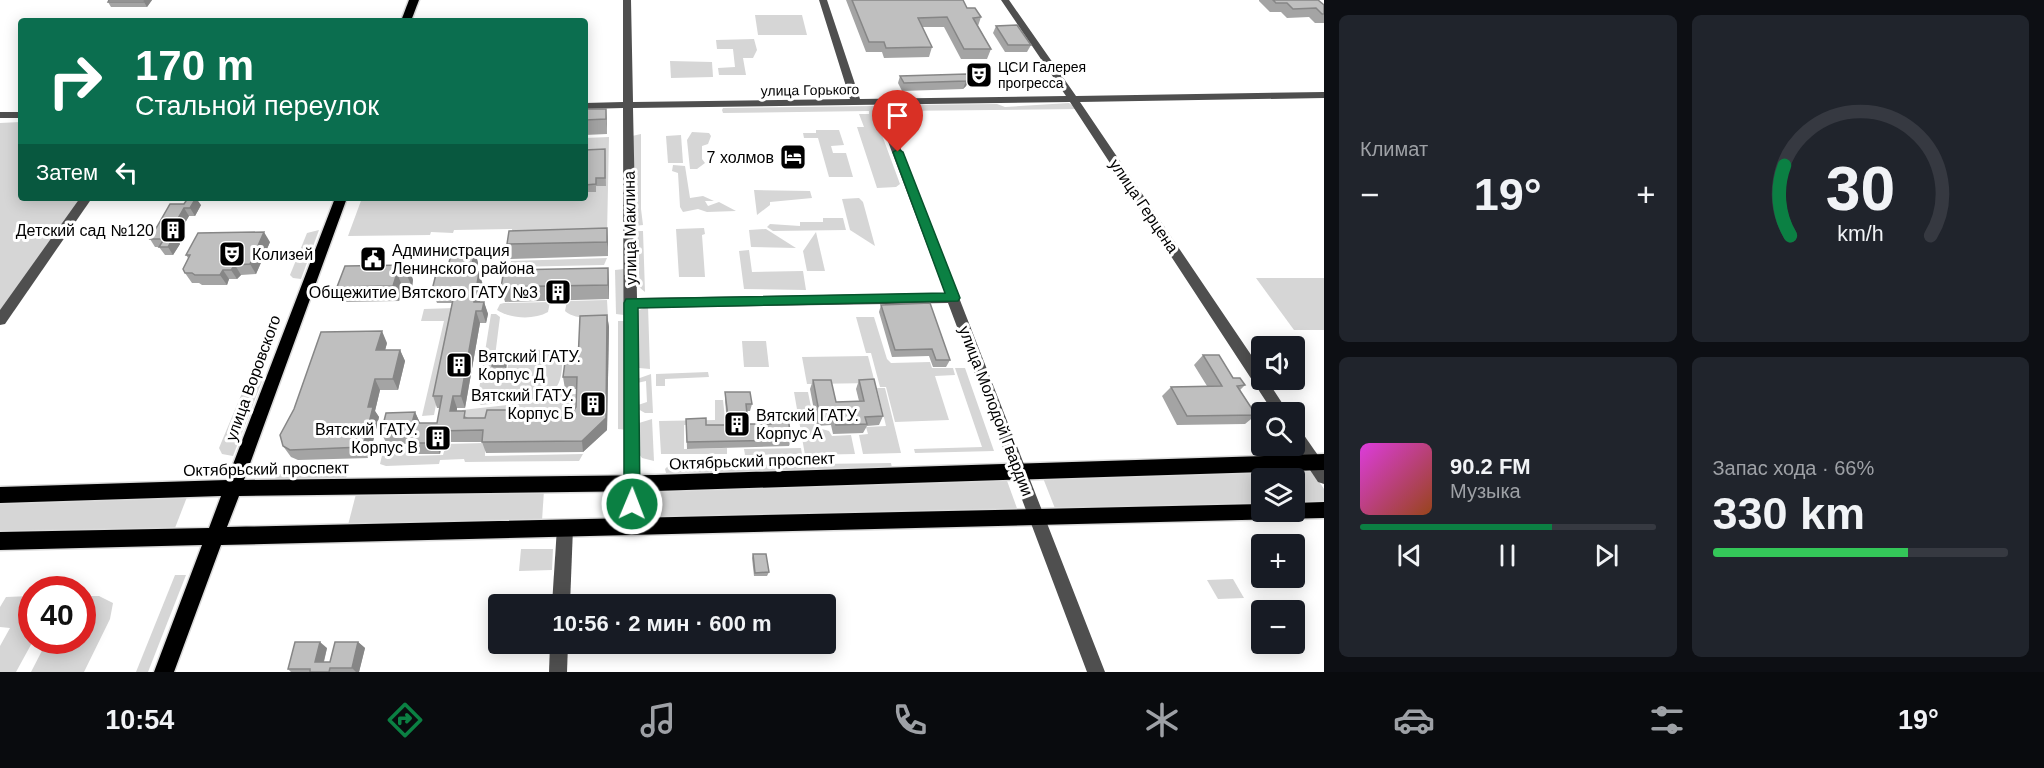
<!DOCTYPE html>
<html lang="ru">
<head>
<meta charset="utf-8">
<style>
	:root { --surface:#171b24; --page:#20242c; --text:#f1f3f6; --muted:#9ea1a6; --line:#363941; --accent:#0b8043 }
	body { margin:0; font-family:Arial,sans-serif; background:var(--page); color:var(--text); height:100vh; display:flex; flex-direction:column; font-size:22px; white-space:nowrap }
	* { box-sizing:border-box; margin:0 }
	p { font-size:20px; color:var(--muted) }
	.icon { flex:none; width:33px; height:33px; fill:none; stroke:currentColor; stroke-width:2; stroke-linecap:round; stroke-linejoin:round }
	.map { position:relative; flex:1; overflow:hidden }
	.panel { display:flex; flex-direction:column; gap:15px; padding:15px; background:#0d0f14; width:720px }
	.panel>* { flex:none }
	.top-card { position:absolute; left:18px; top:18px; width:570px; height:183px; border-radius:6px; box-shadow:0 3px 15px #0003; background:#0b6e4f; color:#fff; overflow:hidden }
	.tools { position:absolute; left:1251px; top:336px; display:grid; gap:12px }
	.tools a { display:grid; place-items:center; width:54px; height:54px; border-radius:6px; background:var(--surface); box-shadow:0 3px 15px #0003; font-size:30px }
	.speed { position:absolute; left:18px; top:576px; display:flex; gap:12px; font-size:30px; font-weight:700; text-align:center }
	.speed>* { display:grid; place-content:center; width:78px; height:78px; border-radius:50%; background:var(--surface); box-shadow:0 3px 15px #0003; line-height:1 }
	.speed .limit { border:9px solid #d22; background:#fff; color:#111 }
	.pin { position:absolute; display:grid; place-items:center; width:51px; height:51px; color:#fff; margin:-62px -26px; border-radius:50% 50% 50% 0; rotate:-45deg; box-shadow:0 0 6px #0007 }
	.pin .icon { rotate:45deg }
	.me { position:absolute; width:66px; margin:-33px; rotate:1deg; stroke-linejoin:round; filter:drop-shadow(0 0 4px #0008) }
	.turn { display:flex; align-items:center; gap:21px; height:126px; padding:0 18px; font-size:27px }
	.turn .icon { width:78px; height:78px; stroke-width:2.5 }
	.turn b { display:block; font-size:42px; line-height:51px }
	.then { display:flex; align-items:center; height:57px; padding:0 18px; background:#0003; gap:12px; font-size:22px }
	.big { font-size:45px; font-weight:700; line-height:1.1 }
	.panel .tile { flex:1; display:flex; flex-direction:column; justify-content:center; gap:9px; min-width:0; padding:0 21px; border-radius:9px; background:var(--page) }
	.panel .dial { align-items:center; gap:0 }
	.dial svg { height:156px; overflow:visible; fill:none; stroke:var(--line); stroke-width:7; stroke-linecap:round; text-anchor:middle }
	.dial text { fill:var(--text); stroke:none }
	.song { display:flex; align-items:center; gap:18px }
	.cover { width:72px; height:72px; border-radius:9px; background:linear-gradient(135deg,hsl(300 70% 55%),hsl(20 70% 35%)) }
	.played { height:6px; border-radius:3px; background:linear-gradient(90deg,var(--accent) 65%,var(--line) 65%) }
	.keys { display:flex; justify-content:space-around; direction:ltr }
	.heat { display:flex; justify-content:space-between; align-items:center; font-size:33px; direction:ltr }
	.charge { height:9px; border-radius:4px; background:linear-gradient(90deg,#34c759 66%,var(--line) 0) }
	.panel .tiles { flex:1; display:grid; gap:15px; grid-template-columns:repeat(2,1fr) }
	.trip { position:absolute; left:488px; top:594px; width:348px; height:60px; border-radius:6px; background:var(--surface); box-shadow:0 3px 15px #0003; font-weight:700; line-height:60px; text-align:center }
	.tabs { display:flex; height:96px; justify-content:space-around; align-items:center; background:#090b0e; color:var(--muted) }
	.tabs .icon { width:42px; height:42px }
	.tabs .active { color:var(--accent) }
	.tabs b { font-size:27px; color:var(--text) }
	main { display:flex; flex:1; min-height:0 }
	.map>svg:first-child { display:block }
</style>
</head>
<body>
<main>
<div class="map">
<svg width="1324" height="672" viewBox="0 0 1324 672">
	<rect width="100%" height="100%" fill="#fff"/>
	<g fill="#d6d6d6">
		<path d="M755,15H802L807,35H758Z"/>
		<path d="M754,39L757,50L753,58H743L746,75H719L718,68L735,67L733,49H717L716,40Z"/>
		<path d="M670,61L712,62L713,77L671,78Z"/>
		<path d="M1069,103L1078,109L892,111L891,109L896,105L997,104L1005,107Z"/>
		<path d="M874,106L884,110L880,116H875L900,184L896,187L877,188L857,127H864L859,114H869V111L723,113L722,110L723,108Z"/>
		<path d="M21,122V198H82L0,316V123Z"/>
		<path d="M816,130H839L844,145L831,146L833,153H846L853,177H829L818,138H804L803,133H816Z"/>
		<path d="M692,132L709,133L711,136L708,144L702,146V159L705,163L697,169H690L687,140Z"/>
		<path d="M641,134V209L643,225L634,226L632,187L637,184V178L632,175V136Z"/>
		<path d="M681,135L683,163H668L666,136Z"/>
		<path d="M609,137L607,235L513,236L512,229L454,230L453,233L431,232L430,235L348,236L362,198H585V138Z"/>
		<path d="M673,165L685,166L690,198L703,196L714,201H705L708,206L719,202L736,211L707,212L698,209L683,212L680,207L678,173L672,171Z"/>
		<path d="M754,190L810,191L812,198L770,202V205L757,215Z"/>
		<path d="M859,198L863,202L875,246L850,230L842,199Z"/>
		<path d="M823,218H843L846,230L773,231L767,227L770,224L800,226V222H823Z"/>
		<path d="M704,228L705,234L702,235L705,277H679L676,229Z"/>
		<path d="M766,229L796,248L751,247L749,230Z"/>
		<path d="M319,230L301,279L293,278L290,275L307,233Z"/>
		<path d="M636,231H643L645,292L639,287V271L635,269Z"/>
		<path d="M816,232L825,271H807L803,251Z"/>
		<path d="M749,250L752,272L803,271L806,290L744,289L739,251Z"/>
		<path d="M607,258L604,265L511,267L510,264L511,261Z"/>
		<path d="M624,269V315L616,314L615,270Z"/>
		<path d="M1256,278H1324V330H1294Z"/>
		<path d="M607,300L608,317C593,317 577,321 565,311L567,301Z"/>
		<path d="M550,302L548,312C534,320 511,319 497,310L500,304L504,303Z"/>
		<path d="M648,306L650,369L639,368L637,366L635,312Z"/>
		<path d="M455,308L434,415L422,416L444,321H421L424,309Z"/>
		<path d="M491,314H496L500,317L493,372H507L510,351L563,349C561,371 565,386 544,398L481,405L477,402Z"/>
		<path d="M856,317H874L887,359L891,363L930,362L932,368H953L955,375L935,376L949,420L895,422L886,387H880L871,353H866Z"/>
		<path d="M618,321H625L628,430L618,429Z"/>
		<path d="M742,341H766L769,367H744Z"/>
		<path d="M868,356L875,383L807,384L802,357Z"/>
		<path d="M955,368H965L994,451L915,453L914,449L982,447Z"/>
		<path d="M708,372L709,377L665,379V386H656V374Z"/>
		<path d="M651,374L653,413H645L638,409V405L647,402L646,381L637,383V379Z"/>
		<path d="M264,376L233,456L222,454L219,448L247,381Z"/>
		<path d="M877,388H885L901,453L863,454L859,435L868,434L866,427L886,426Z"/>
		<path d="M794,392H808L815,427L829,431L832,436L851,435L855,454L805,455Z"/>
		<path d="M560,394H576L575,418L460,420L462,410L546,401Z"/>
		<path d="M715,400H723L726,428H707L706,424L684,425V449L727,448V454H661L659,421L715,420Z"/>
		<path d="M652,419L654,461L642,458L639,454V423Z"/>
		<path d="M485,443V456L583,454L579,461L465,462L464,459L440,460L439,464L386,466L380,464L384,447L411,446L410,456L443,455L446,444Z"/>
		<path d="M801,448L802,454L745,455L744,449Z"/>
		<path d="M891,463L892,468L666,473L665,469L668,466Z"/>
		<path d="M1311,469L1324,489V503L1295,504L1294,478H1262L1261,505L1056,511L1043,478Z"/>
		<path d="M348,472L346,478L276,480L275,478L277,474Z"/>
		<path d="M1006,478L1018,511L661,519L660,487Z"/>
		<path d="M544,490L542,521L348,525L356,494Z"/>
		<path d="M187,497L175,528L0,532V502Z"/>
		<path d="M521,549H553L552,570L519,571Z"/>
		<path d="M175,575H186L148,672H136Z"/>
		<path d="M1233,579L1244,598L1218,599L1207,580Z"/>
		<path d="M31,596L33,641L16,672H0V646L10,628L0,627V607L6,597Z"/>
		<path d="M83,596H99L113,603L110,619L84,672H31L47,641L82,640Z"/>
	</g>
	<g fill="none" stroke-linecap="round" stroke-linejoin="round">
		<defs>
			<g id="major">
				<path d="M409,0H419L411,21H401Z"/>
				<path d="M335,198H347L244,480L655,475L1324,454V470L655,491L239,496L227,527L1262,504V512H1294V503L1324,502V518L221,545L174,672H154L202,545L0,550V532L209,528L221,496L0,503V487L227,480Z"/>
			</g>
		</defs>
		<use href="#major" stroke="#dbdbdb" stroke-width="3"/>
		<g fill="#4f4f4f" fill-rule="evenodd">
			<path d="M623,0H631L633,102L850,99L819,0H827L860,99L1066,96L1001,0H1009L1076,96L1324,92V98L1080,102L1262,371V380H1267L1288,412H1273L1070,102L633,108L637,298L945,293L878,115L883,112L887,113L1105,672H1087L948,303L637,308L640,527L638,532L632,535L626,532L624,527L623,108L585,109V103L623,102Z"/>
			<rect x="0" y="112" width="21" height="6"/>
			<path d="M80,198H92L5,324L0,325V310Z"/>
			<path d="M1294,427L1299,428L1324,464V484L1318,482L1294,446Z"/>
			<path d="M565,520L571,523L573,528L570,604H552L557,528L559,523Z"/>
			<path d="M550,644H568L567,672H549Z"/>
		</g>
		<use href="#major" fill="#000" fill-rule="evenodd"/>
	</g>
	<g fill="#a4a4a4">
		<path d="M152,0L147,7H111L108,2Z"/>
		<path d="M846,0H963L967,8L981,17L978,26L991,49L987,59H961L944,27H922L932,47L929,57L884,58L882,52H866Z"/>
		<path d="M1259,0H1318L1324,5V23H1315L1309,17L1287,18L1281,12H1270L1259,1Z"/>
		<path d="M996,26L1031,45L1027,52H1005L993,33Z"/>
		<path d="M900,76L969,79L966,86L963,89L902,91L898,83Z"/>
		<path d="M585,109H606L607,134L585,135Z"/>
		<path d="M605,149L606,186H596V192H585V150Z"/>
		<path d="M170,204L201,205L195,216H189L176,238L180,244L173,255H165L159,247H160H155L150,239Z"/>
		<path d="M607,228L608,256L510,259L507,244Z"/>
		<path d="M270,242L256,274L241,275L237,279H229L227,285H202L199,283H192L185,273L188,258L186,255Z"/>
		<path d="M475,251L478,263L476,272L483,285L480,302H484L488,314L486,323H480L465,408H457V411L468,418L569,417L576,407V389H565L563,377L578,361L607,315L609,327L607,430L583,452L486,453L482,442H442L440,454H412L407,444H387L381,433L415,412L420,423H437L440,408H437L433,396L452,303H437L432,290L446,274Z"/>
		<path d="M408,265L413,280L412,287L403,288L399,301L344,302L337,287Z"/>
		<path d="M609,282V299L505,302L501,287Z"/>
		<path d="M881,305L950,360L946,367H933L929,356L892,357L879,312Z"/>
		<path d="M387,343L385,350H400L405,361L398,390H380L375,411L379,417L369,458L298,460L291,457L283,446Z"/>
		<path d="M506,355L507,360L506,371H494L492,366Z"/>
		<path d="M1203,355L1233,378L1245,385L1240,390L1256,415L1245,424L1177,425L1162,396L1171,387L1207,386L1194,365Z"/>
		<path d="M813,380L836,402L859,401L856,389L859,380L883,416L879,425L867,426L863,433L833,434L831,425L817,426L810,389Z"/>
		<path d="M725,392L752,404L750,411H746L748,424H768L770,417L791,440L789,446L687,449L686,419L706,425H727L725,399Z"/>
		<path d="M753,554L769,572L767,576H754L752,558Z"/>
		<path d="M358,642L365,648L359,672H291L288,669L327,648L324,662H330Z"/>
	</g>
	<g fill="#868686">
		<path d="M145,0H152L147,7L144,2Z"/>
		<path d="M969,79L966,86L963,89L966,81Z"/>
		<path d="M606,109L607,124V134L606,119Z"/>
		<path d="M196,198L201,205L195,216L190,208Z"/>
		<path d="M184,208L189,216L176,238L180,244L173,255L168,247V236Z"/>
		<path d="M607,228L608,243V256L607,242Z"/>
		<path d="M264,232L270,242L256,274L250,264Z"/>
		<path d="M475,251L478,263L474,285L470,272Z"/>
		<path d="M235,265L241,275L237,279L231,270Z"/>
		<path d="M408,265L413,280L412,287L406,273Z"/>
		<path d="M608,268L609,282V299L608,285Z"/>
		<path d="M223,270L229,279L227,285L220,275Z"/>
		<path d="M479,272L483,285L478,311L474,302Z"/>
		<path d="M397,273L403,288L399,301L393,286Z"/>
		<path d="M484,302L488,314L486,323L482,311Z"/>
		<path d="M476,311L480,323L465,408L461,396Z"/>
		<path d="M607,315L609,327L607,430L583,452L582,441Z"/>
		<path d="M382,331L387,343L382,362L376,350Z"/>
		<path d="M400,350L405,361L398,390L393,379Z"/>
		<path d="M506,355L507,360L506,371L505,366Z"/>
		<path d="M375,379L380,390L375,411L379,417L369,458L363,447L368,407Z"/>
		<path d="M453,396L457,408L455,423L450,411Z"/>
		<path d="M415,412L420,423H412Z"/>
		<path d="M437,431L442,442L440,454L435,443Z"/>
		<path d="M320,642L327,648L322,668L315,662Z"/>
		<path d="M358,642L365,648L359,672H356L352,668Z"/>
	</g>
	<g fill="#bfbfbf" stroke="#868686" stroke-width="1.5">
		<path d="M109,0H145L144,2H108Z"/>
		<path d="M852,0H963L967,8H975L981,17L973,18L991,49H964L947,17L918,18L932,47L886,48L884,42H869Z"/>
		<path d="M1273,0H1318L1324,5V14H1322L1316,8L1293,9L1287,3H1276Z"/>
		<path d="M1017,25L1031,45H1008L996,26Z"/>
		<path d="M967,74L969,79L966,81L904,83L900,76Z"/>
		<path d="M585,109H606V119L585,120Z"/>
		<path d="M605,149V178H596V184L585,185V150Z"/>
		<path d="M188,198H196L190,208H184L168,236H174L168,247H159L164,239H150L170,204H184Z"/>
		<path d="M607,228V242L507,244L509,231Z"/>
		<path d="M264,232L250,264L235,265L231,270H223L220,275H195L192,273H185L183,269L190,255H186L198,233Z"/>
		<path d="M452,251H475L470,272H479L474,302H484L482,311H476L461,396H453L450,411H465L464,418H485L487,410H517L516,417H569L576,407L577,377H563L565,362L578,361L580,316L607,315L606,418L582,441L482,442L483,430L437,431L435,443H406L408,433H381L386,413L415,412L412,423H437L442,396H433L455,290H432L436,274H446Z"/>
		<path d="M408,265L406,273H397L393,286L337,287L345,266Z"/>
		<path d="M608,268V285L501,287L504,270Z"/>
		<path d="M930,303L950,360H936L932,349L895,350L881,305Z"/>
		<path d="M382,331L376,350H400L393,379H375L368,407H373L363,447L290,450L283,446L280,435L294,409L321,332Z"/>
		<path d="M506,355L505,366H492L494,356Z"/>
		<path d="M1203,355H1219L1233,378H1240L1245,385L1237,386L1256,415L1187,416L1171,387L1222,386Z"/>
		<path d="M874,379L883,416L865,417L867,424L836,425L834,416L820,417L813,380H831L836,402L864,401L859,380Z"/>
		<path d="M725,392H750L752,404H746L748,424H771L770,417L788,416L791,440L687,442L686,419L706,418V425H729Z"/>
		<path d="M753,554H766L769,572L755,573Z"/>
		<path d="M295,642H320L315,662H330L335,642H358L352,668H330L329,672H310V669H288Z"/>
	</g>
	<path fill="#0b8043" stroke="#07532c" stroke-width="1.5" d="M898,149L903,152L960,298L958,301L638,308L640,504L638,509L632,511L626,509L624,504V303L626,299L945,293L893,152Z"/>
	<defs>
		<symbol id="theatre-square" viewBox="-11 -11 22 22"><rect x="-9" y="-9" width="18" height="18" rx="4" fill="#000" stroke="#fff"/><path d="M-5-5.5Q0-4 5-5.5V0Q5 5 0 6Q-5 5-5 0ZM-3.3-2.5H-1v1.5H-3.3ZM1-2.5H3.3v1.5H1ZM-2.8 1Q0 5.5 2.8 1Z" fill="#fff"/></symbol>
		<symbol id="hotel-square" viewBox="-11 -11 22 22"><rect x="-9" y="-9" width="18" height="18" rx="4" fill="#000" stroke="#fff"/><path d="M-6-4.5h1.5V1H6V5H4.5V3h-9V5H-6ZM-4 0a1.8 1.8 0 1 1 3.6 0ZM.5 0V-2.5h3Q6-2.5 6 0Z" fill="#fff"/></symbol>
		<symbol id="building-square" viewBox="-11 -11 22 22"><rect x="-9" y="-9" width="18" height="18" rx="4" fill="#000" stroke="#fff"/><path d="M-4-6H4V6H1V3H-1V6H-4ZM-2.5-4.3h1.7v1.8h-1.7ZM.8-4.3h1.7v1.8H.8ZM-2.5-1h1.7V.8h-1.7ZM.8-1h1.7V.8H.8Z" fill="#fff"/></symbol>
		<symbol id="civic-square" viewBox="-11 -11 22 22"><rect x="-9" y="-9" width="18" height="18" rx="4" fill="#000" stroke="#fff"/><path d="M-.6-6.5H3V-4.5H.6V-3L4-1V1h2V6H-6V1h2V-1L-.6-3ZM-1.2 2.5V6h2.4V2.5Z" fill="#fff"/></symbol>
	</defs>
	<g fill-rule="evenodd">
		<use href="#theatre-square" x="964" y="60" width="30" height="30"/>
		<use href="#hotel-square" x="778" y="142" width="30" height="30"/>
		<use href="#building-square" x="158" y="215" width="30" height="30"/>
		<use href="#theatre-square" x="217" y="239" width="30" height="30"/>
		<use href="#civic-square" x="358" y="244" width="30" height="30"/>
		<use href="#building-square" x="543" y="277" width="30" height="30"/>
		<use href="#building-square" x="444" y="350" width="30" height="30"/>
		<use href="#building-square" x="578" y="389" width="30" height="30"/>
		<use href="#building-square" x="722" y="409" width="30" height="30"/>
		<use href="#building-square" x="423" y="423" width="30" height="30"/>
	</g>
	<g text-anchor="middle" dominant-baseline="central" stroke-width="6" stroke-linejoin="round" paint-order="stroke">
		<g font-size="14" fill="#000" stroke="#fff" text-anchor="start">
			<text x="998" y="67">ЦСИ Галерея<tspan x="998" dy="16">прогресса</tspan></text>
		</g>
		<g font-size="14" fill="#000" stroke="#fff">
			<text transform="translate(810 90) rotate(-1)">улица Горького</text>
		</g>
		<g font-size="16" fill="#000" stroke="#fff" text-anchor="end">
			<text x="774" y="157">7 холмов</text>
			<text x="154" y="230">Детский сад №120</text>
			<text x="392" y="250" text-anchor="start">Администрация<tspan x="392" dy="18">Ленинского района</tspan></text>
			<text x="252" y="254" text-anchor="start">Колизей</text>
			<text x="538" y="292">Общежитие Вятского ГАТУ №3</text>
			<text x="478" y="356" text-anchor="start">Вятский ГАТУ.<tspan x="478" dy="18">Корпус Д</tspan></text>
			<text x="574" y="395">Вятский ГАТУ.<tspan x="574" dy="18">Корпус Б</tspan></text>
			<text x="756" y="415" text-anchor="start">Вятский ГАТУ.<tspan x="756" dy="18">Корпус А</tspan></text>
			<text x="418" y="429">Вятский ГАТУ.<tspan x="418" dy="18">Корпус В</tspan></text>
		</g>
		<g font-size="16" fill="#000" stroke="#fff">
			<text transform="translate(1144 206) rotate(56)">улица Герцена</text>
			<text transform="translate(630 228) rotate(-91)">улица Маклина</text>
			<text transform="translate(253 378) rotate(-70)">улица Воровского</text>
			<text transform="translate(996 411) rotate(69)">улица Молодой Гвардии</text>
			<text transform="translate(752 461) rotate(-2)">Октябрьский проспект</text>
			<text transform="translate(266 469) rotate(-1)">Октябрьский проспект</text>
		</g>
	</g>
</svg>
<div class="tools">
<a><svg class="icon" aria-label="sound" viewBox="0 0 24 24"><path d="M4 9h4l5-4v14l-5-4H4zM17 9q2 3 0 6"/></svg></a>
<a><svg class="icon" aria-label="search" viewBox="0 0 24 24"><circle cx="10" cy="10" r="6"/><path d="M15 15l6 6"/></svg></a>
<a><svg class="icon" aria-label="layers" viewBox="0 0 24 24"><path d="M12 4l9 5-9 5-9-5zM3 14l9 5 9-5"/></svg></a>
<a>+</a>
<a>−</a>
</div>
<div class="speed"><div class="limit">40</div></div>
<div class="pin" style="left:898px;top:152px;background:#d93025"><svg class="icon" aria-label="arrive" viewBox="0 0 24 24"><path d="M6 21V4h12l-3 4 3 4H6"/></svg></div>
<svg class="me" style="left:632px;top:504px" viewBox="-20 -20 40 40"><circle r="17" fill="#0b8043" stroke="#fff" stroke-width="3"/><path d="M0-11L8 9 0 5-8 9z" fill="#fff"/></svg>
<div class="trip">10:56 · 2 мин · 600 m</div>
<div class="top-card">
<div class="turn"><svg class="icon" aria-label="right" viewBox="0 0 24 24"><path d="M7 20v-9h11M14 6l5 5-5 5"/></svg><div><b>170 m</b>Стальной переулок</div></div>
<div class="then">Затем<svg class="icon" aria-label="left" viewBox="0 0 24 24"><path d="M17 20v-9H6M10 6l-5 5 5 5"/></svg></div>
</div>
</div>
<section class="panel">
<div class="tiles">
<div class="tile"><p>Климат</p>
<div class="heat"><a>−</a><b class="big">19°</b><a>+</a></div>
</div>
<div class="tile dial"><svg viewBox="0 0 100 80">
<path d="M14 69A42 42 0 1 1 86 69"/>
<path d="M14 69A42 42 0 0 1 11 33" stroke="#0b8043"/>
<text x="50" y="56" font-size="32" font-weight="700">30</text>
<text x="50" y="72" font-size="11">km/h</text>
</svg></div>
<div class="tile">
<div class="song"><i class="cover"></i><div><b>90.2 FM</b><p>Музыка</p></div></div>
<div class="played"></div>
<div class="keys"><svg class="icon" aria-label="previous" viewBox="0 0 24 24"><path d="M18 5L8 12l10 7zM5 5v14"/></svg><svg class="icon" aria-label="pause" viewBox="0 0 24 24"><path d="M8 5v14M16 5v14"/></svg><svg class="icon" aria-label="next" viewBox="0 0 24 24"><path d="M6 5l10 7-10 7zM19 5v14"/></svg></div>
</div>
<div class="tile"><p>Запас хода · 66%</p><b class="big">330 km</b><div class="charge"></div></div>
</div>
</section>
</main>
<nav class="tabs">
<b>10:54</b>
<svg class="icon active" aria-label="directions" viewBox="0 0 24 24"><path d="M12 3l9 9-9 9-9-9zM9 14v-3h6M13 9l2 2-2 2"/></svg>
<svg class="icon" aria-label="music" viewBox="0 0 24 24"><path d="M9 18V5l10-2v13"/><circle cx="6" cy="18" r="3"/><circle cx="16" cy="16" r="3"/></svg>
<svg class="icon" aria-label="phone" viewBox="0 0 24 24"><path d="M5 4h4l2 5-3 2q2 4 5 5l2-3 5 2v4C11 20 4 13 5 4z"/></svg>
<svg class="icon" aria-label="climate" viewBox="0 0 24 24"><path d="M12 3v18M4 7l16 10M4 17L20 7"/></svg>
<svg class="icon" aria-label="car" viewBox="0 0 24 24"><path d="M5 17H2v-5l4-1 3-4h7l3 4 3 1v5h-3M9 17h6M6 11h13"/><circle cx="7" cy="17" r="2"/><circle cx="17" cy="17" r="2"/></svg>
<svg class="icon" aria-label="filters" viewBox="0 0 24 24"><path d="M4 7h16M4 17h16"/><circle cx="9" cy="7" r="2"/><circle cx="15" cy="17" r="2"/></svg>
<b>19°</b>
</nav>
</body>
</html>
